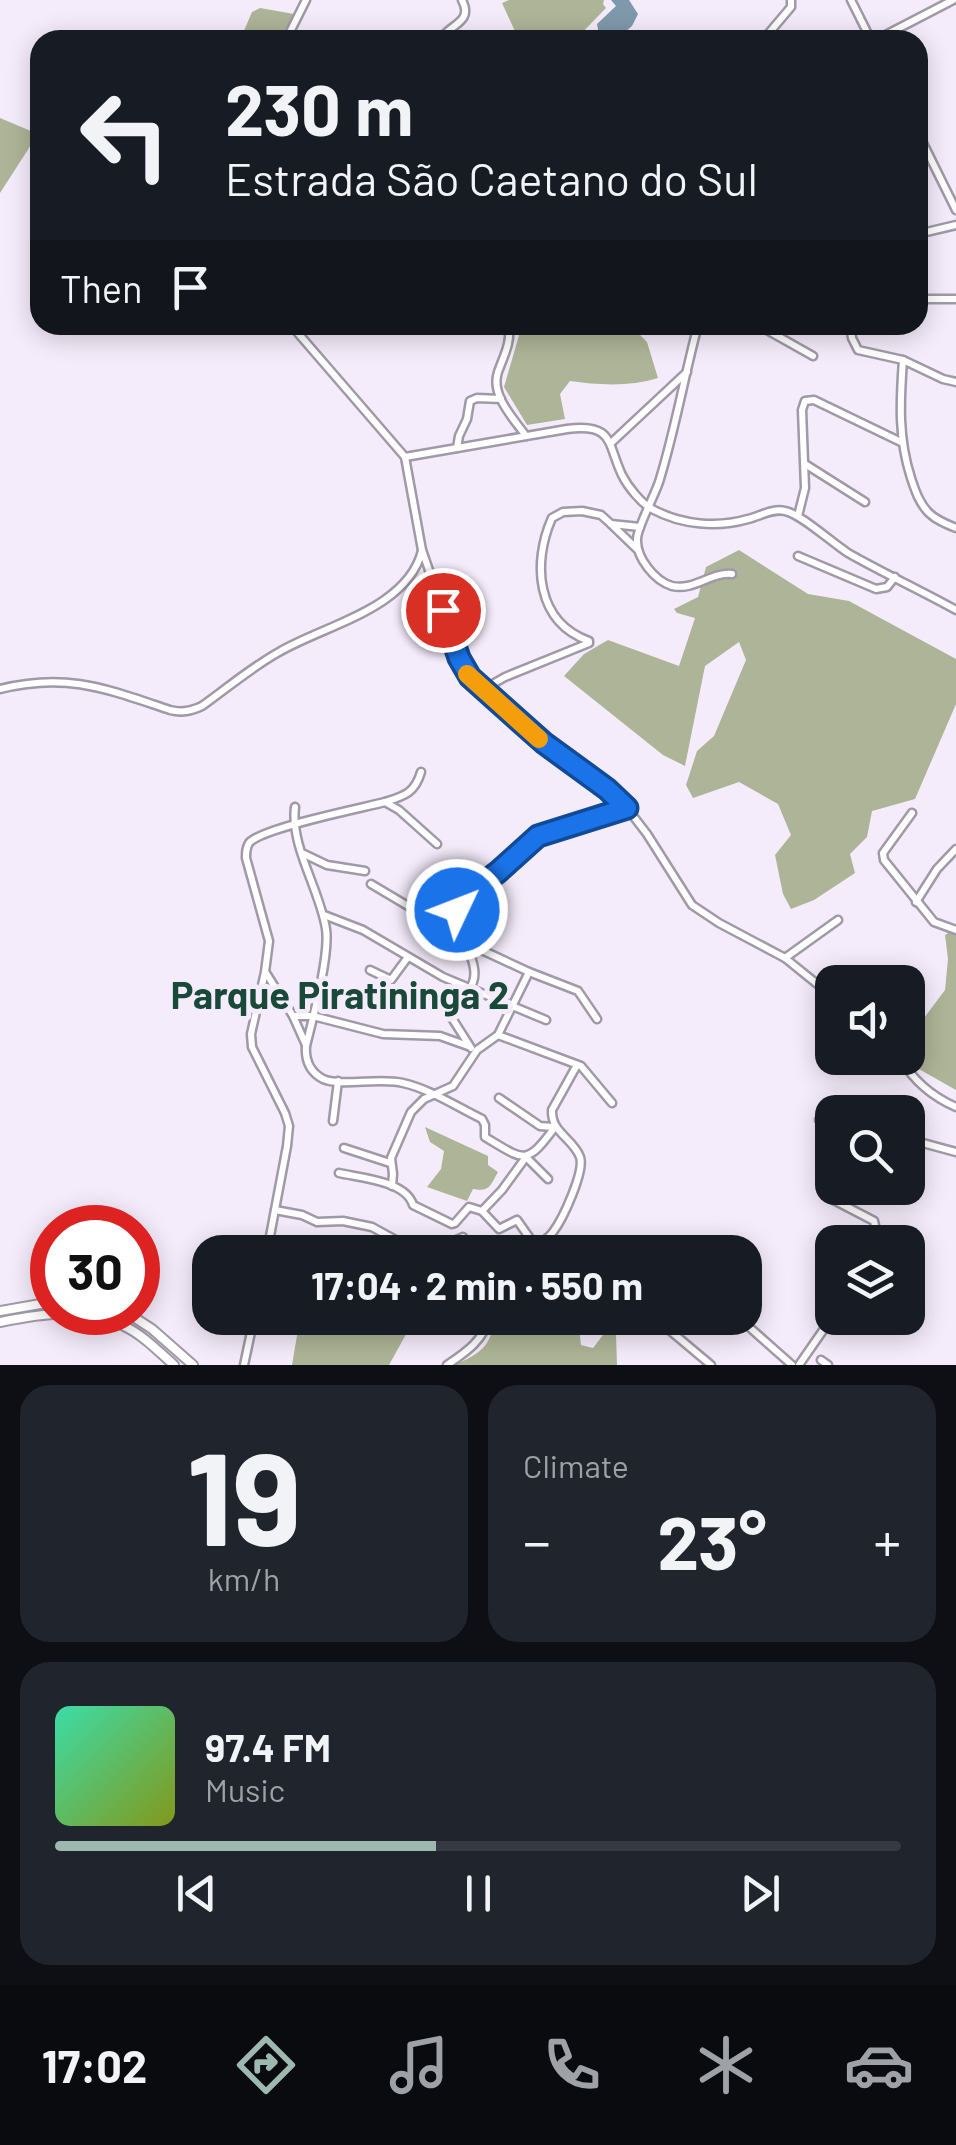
<!DOCTYPE html>
<html lang="en">
<head>
<meta charset="utf-8">
<style>
	:root { --surface:#171b24; --page:#20242c; --text:#f1f3f6; --muted:#9ea1a6; --line:#363941; --accent:#9cb8af }
	body { margin:0; font-family:Barlow,sans-serif; background:var(--page); color:var(--text); height:100vh; display:flex; flex-direction:column; font-size:38px; white-space:nowrap }
	* { box-sizing:border-box; margin:0 }
	p { font-size:32px; color:var(--muted) }
	.icon { flex:none; width:55px; height:55px; fill:none; stroke:currentColor; stroke-width:2; stroke-linecap:round; stroke-linejoin:round }
	.map { position:relative; height:1365px; overflow:hidden }
	.details { display:flex; flex-direction:column; gap:20px; padding:20px; background:#0d0f14; flex:1 }
	.details>* { flex:none }
	.banner { position:absolute; left:30px; top:30px; width:898px; height:305px; border-radius:30px; box-shadow:0 5px 25px #0003; background:#171b24; color:var(--text); overflow:hidden }
	.buttons { position:absolute; left:815px; top:965px; display:grid; gap:20px }
	.buttons a { display:grid; place-items:center; width:110px; height:110px; border-radius:20px; background:var(--surface); box-shadow:0 5px 25px #0003; font-size:50px }
	.speed { position:absolute; left:30px; top:1205px; display:flex; gap:20px; font-size:50px; font-weight:700; text-align:center }
	.speed>* { display:grid; place-content:center; width:130px; height:130px; border-radius:50%; background:var(--surface); box-shadow:0 5px 25px #0003; line-height:1 }
	.speed .limit { border:15px solid #d22; background:#fff; color:#111 }
	.pin { position:absolute; display:grid; place-items:center; width:85px; height:85px; color:#fff; margin:-42px; border:5px solid #fff; border-radius:50%; box-shadow:0 2px 10px #0007 }
	.me { position:absolute; width:110px; margin:-55px; rotate:47deg; stroke-linejoin:round; filter:drop-shadow(0 0 8px #0008) }
	.turn { display:flex; align-items:center; gap:35px; height:210px; padding:0 30px; font-size:45px }
	.turn .icon { width:130px; height:130px; stroke-width:2.5 }
	.turn b { display:block; font-size:70px; line-height:85px }
	.then { display:flex; align-items:center; height:95px; padding:0 30px; background:#0003; gap:20px; font-size:38px }
	.big { font-size:75px; font-weight:700; line-height:1.1 }
	.details .tile { flex:1; display:flex; flex-direction:column; justify-content:center; gap:15px; min-width:0; padding:0 35px; border-radius:30px; background:var(--page) }
	.details .dial { align-items:center; gap:0 }
	.dial b { font-size:130px; line-height:1 }
	.song { display:flex; align-items:center; gap:30px }
	.cover { width:120px; height:120px; border-radius:15px; background:linear-gradient(135deg,hsl(160 70% 55%),hsl(70 70% 35%)) }
	.played { height:10px; border-radius:5px; background:linear-gradient(90deg,var(--accent) 45%,var(--line) 45%) }
	.keys { display:flex; justify-content:space-around; direction:ltr }
	.heat { display:flex; justify-content:space-between; align-items:center; font-size:55px; direction:ltr }
	.details .tiles { flex:1; display:grid; gap:20px; grid-template-columns:1fr 1fr }
	.tile:last-child { grid-column:span 2 }
	.trip { position:absolute; left:192px; top:1235px; width:570px; height:100px; border-radius:30px; background:var(--surface); box-shadow:0 5px 25px #0003; font-weight:700; line-height:100px; text-align:center }
	.tab-bar { display:flex; height:160px; justify-content:space-around; align-items:center; background:#090b0e; color:var(--muted) }
	.tab-bar .icon { width:70px; height:70px }
	.tab-bar .selected { color:var(--accent) }
	.tab-bar b { font-size:45px; color:var(--text) }
	.map>svg:first-child { display:block }
</style>
</head>
<body>
<div class="map">
<svg width="956" height="1365" viewBox="0 0 956 1365">
	<rect width="100%" height="100%" fill="#f5ecfb"/>
	<g fill="#aeb497">
		<path d="M509,0H604L603,4L606,8L575,40H519L502,3Z"/>
		<path d="M260,8L294,14L281,40H240L252,12Z"/>
		<path d="M0,118L38,134L0,193Z"/>
		<path d="M522,325H630L647,342L658,378C630,387 598,385 570,381L560,394L565,419L527,425L504,387Z"/>
		<path d="M739,550L808,594L849,601L956,659V704L915,799L872,811L867,837L850,854L855,873L814,900L791,909L783,894L775,855L791,835L778,804L739,782L693,798L686,785L697,751L714,736L746,660L739,642L705,666L685,766L663,755L564,676L584,654L608,640L679,666L695,618L677,613L674,609L698,597L706,567Z"/>
		<path d="M953,930L956,935V1090L917,1068L924,1018L945,990L948,959L945,935Z"/>
		<path d="M425,1127L488,1156V1165L498,1172C490,1186 490,1192 473,1189L467,1201L427,1187L441,1169L444,1151L430,1142Z"/>
		<path d="M300,1318H415L389,1365H292Z"/>
		<path d="M494,1318H580L579,1328L581,1345L593,1348L616,1318H622L616,1335L617,1365H454C480,1354 492,1346 494,1318Z"/>
	</g>
	<path fill="#7e99ab" d="M611,0H629L638,14L632,26L616,40H600L597,24L616,6Z"/>
	<g fill="none" stroke-linecap="round" stroke-linejoin="round">
		<defs>
			<g id="minor">
				<path d="M851,0L871,40"/>
				<path d="M286,40L306,0"/>
				<path d="M440,40C449,24 474,23 462,0"/>
				<path d="M763,40L791,7V0"/>
				<path d="M876,40L953,0"/>
				<path d="M918,133L956,210"/>
				<path d="M918,234L956,225"/>
				<path d="M918,299H956"/>
				<path d="M291,325L405,457L422,550L464,671L526,728L607,789L627,808L647,834L692,905L719,923L785,958L832,996"/>
				<path d="M509,325C511,344 504,355 498,372C490,395 514,419 526,436"/>
				<path d="M698,325C684,377 675,431 659,482C654,497 637,528 637,539C636,558 655,581 672,586C694,591 711,572 732,574"/>
				<path d="M758,325L813,356"/>
				<path d="M850,325L852,338L858,350L903,360L943,379L956,382"/>
				<path d="M903,360C900,401 898,438 911,478C915,490 919,503 929,513C936,520 946,524 956,528"/>
				<path d="M611,443L687,372"/>
				<path d="M457,448L459,436L467,419L470,401L477,398L501,399"/>
				<path d="M405,457L567,429C614,423 607,443 622,475C628,487 641,503 652,509C682,525 717,528 748,519C760,516 773,508 785,511C801,514 831,542 848,553C883,573 920,590 956,610"/>
				<path d="M805,464L865,502"/>
				<path d="M798,516L805,488L802,410L805,401L814,400L901,442"/>
				<path d="M611,524L638,550"/>
				<path d="M798,556L876,589L887,587L895,577"/>
				<path d="M0,689C67,672 107,689 170,710C182,713 191,711 202,706C227,688 252,667 279,652C325,625 407,609 422,551"/>
				<path d="M484,689L505,677L589,643V641C536,622 532,563 552,518L563,512L582,511L601,515L611,524L640,527"/>
				<path d="M421,772C415,793 404,796 385,802L399,810L437,844"/>
				<path d="M295,807C290,846 320,890 326,929C330,954 313,1018 306,1046C305,1060 310,1072 323,1079C341,1087 381,1077 403,1083C430,1089 457,1107 482,1119L485,1125V1137C525,1161 526,1166 555,1127"/>
				<path d="M912,813L883,853L884,860L934,922L956,930"/>
				<path d="M304,854L327,865L365,871"/>
				<path d="M371,884L408,906L445,933L529,972L578,991L597,1019"/>
				<path d="M916,902L937,869L956,849"/>
				<path d="M324,915L363,930L443,977L546,1020"/>
				<path d="M785,958L838,920"/>
				<path d="M370,970L391,980L408,957"/>
				<path d="M266,973L293,1016L306,1045"/>
				<path d="M293,1016H313L383,1034L440,1036L468,1046"/>
				<path d="M498,1035L581,1066L612,1103"/>
				<path d="M471,1048L450,1015C454,1001 469,995 473,982C481,961 453,931 458,903L498,873L539,836L627,808"/>
				<path d="M900,1058C913,1080 933,1097 956,1107"/>
				<path d="M499,1098L540,1126L553,1127"/>
				<path d="M819,1120L832,1117"/>
				<path d="M333,1121L338,1081"/>
				<path d="M908,1139L956,1152"/>
				<path d="M344,1148L390,1163"/>
				<path d="M339,1173C361,1178 406,1181 413,1205L452,1224L455,1223L469,1207L482,1211L499,1229L517,1220L536,1247"/>
				<path d="M392,1186L393,1174L391,1158L411,1112L424,1099L453,1086L477,1050L498,1035L529,972"/>
				<path d="M828,1197L874,1221L879,1242"/>
				<path d="M275,1210L302,1215L317,1222L343,1221L372,1227L403,1244L444,1245L463,1237"/>
				<path d="M482,1211L502,1190L526,1157L548,1179"/>
				<path d="M656,1244L666,1252"/>
				<path d="M267,1252L287,1146L289,1126L285,1113L252,1047L251,1034L265,972L269,941L246,858C246,852 246,848 249,843C261,828 362,808 385,802"/>
				<path d="M529,1252C537,1246 547,1240 553,1232C563,1219 585,1171 580,1157C573,1138 551,1133 552,1110L577,1065"/>
				<path d="M655,1318L711,1365"/>
				<path d="M739,1318L792,1365"/>
				<path d="M821,1360L828,1365"/>
				<path d="M244,1365L254,1318"/>
				<path d="M447,1365C466,1352 483,1341 489,1318"/>
				<path d="M799,1365L824,1329L835,1318"/>
			</g>
			<g id="tertiary">
				<path d="M0,1311L52,1302"/>
				<path d="M126,1312L152,1329L193,1365"/>
				<path d="M0,1322C40,1314 86,1306 124,1326C143,1335 158,1351 174,1365"/>
			</g>
		</defs>
		<use href="#minor" stroke="#a199a7" stroke-width="11"/>
		<use href="#tertiary" stroke="#a199a7" stroke-width="12"/>
		<use href="#minor" stroke="#fff" stroke-width="6"/>
		<use href="#tertiary" stroke="#fff" stroke-width="8"/>
	</g>
	<g fill="none" stroke-linecap="round" stroke-linejoin="round">
		<defs>
			<path id="route" d="M443,610L459,658L470,677L544,743L607,789L627,808L538,836L498,872L458,902L457,910"/>
		</defs>
		<use href="#route" stroke="#114b97" stroke-width="25"/>
		<use href="#route" stroke="#1a73e8" stroke-width="18"/>
		<path stroke="#f59e0b" stroke-width="18" d="M467,674L539,739"/>
	</g>
	<g text-anchor="middle" dominant-baseline="central" stroke-width="10" stroke-linejoin="round" paint-order="stroke">
		<g font-size="38" font-weight="bold" fill="#194938" stroke="#f5ecfb">
			<text x="340" y="994">Parque Piratininga 2</text>
		</g>
	</g>
</svg>
<div class="buttons">
<a><svg class="icon" aria-label="sound" viewBox="0 0 24 24"><path d="M4 9h4l5-4v14l-5-4H4zM17 9q2 3 0 6"/></svg></a>
<a><svg class="icon" aria-label="search" viewBox="0 0 24 24"><circle cx="10" cy="10" r="6"/><path d="M15 15l6 6"/></svg></a>
<a><svg class="icon" aria-label="layers" viewBox="0 0 24 24"><path d="M12 4l9 5-9 5-9-5zM3 14l9 5 9-5"/></svg></a>
</div>
<div class="speed"><div class="limit">30</div></div>
<div class="pin" style="left:443px;top:610px;background:#d93025"><svg class="icon" aria-label="arrive" viewBox="0 0 24 24"><path d="M6 21V4h12l-3 4 3 4H6"/></svg></div>
<svg class="me" style="left:457px;top:910px" viewBox="-20 -20 40 40"><circle r="17" fill="#1a73e8" stroke="#fff" stroke-width="3"/><path d="M0-11L8 9 0 5-8 9z" fill="#fff"/></svg>
<div class="trip">17:04 · 2 min · 550 m</div>
<div class="banner">
<div class="turn"><svg class="icon" aria-label="left" viewBox="0 0 24 24"><path d="M17 20v-9H6M10 6l-5 5 5 5"/></svg><div><b>230 m</b>Estrada São Caetano do Sul</div></div>
<div class="then">Then<svg class="icon" aria-label="arrive" viewBox="0 0 24 24"><path d="M6 21V4h12l-3 4 3 4H6"/></svg></div>
</div>
</div>
<section class="details">
<div class="tiles">
<div class="tile dial"><b>19</b><p>km/h</p></div>
<div class="tile"><p>Climate</p>
<div class="heat"><a>−</a><b class="big">23°</b><a>+</a></div>
</div>
<div class="tile">
<div class="song"><i class="cover"></i><div><b>97.4 FM</b><p>Music</p></div></div>
<div class="played"></div>
<div class="keys"><svg class="icon" aria-label="previous" viewBox="0 0 24 24"><path d="M18 5L8 12l10 7zM5 5v14"/></svg><svg class="icon" aria-label="pause" viewBox="0 0 24 24"><path d="M8 5v14M16 5v14"/></svg><svg class="icon" aria-label="next" viewBox="0 0 24 24"><path d="M6 5l10 7-10 7zM19 5v14"/></svg></div>
</div>
</div>
</section>
<nav class="tab-bar">
<b>17:02</b>
<svg class="icon selected" aria-label="directions" viewBox="0 0 24 24"><path d="M12 3l9 9-9 9-9-9zM9 14v-3h6M13 9l2 2-2 2"/></svg>
<svg class="icon" aria-label="music" viewBox="0 0 24 24"><path d="M9 18V5l10-2v13"/><circle cx="6" cy="18" r="3"/><circle cx="16" cy="16" r="3"/></svg>
<svg class="icon" aria-label="phone" viewBox="0 0 24 24"><path d="M5 4h4l2 5-3 2q2 4 5 5l2-3 5 2v4C11 20 4 13 5 4z"/></svg>
<svg class="icon" aria-label="climate" viewBox="0 0 24 24"><path d="M12 3v18M4 7l16 10M4 17L20 7"/></svg>
<svg class="icon" aria-label="car" viewBox="0 0 24 24"><path d="M5 17H2v-5l4-1 3-4h7l3 4 3 1v5h-3M9 17h6M6 11h13"/><circle cx="7" cy="17" r="2"/><circle cx="17" cy="17" r="2"/></svg>
</nav>
</body>
</html>
